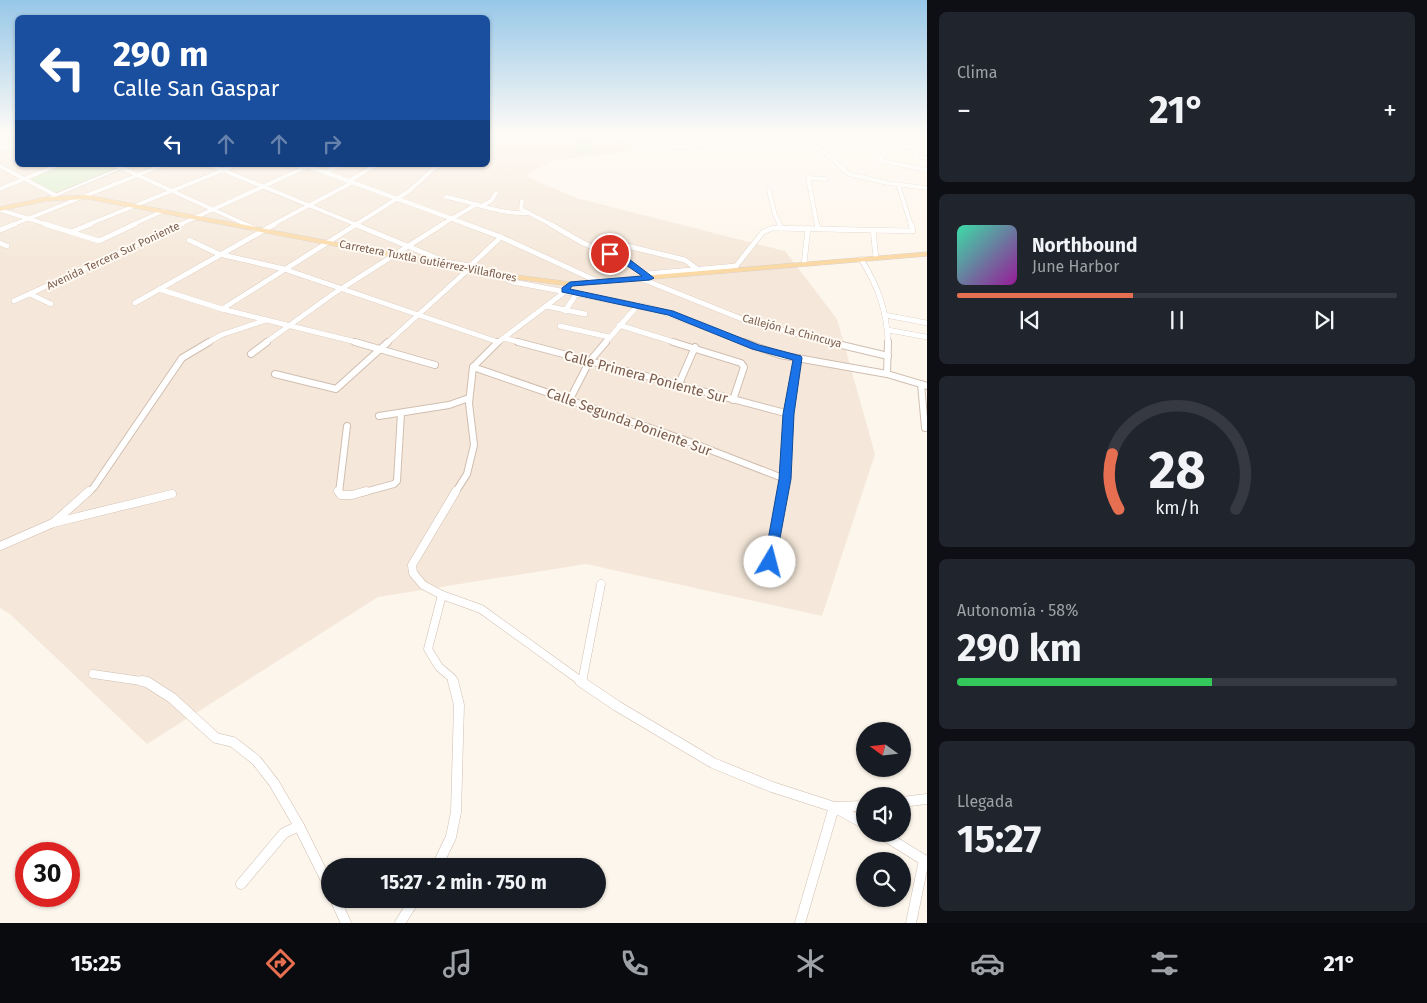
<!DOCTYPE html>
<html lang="es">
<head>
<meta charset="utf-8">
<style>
	:root { --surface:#171b24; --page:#20242c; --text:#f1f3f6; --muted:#9ea1a6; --line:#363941; --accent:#e76f51 }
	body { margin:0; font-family:"Fira Sans",sans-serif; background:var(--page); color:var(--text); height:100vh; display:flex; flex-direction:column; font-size:19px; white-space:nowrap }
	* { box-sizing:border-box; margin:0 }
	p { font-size:16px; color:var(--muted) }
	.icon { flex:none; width:28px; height:28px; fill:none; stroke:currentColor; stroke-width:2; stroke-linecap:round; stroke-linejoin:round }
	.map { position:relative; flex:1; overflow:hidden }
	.sheet { display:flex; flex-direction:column; gap:12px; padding:12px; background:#0d0f14; width:500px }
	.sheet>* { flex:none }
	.hud { position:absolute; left:15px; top:15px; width:475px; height:152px; border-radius:8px; box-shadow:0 1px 4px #0004; background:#1a4fa0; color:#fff; overflow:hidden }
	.needle { width:32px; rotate:285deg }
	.tools { position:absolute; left:856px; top:722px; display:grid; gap:10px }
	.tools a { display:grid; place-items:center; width:55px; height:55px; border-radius:50%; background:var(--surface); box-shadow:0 1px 4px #0004; font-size:25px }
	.speed { position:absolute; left:15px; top:842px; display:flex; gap:10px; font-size:25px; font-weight:700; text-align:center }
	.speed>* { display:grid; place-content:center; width:65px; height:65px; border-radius:50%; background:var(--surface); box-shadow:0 1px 4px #0004; line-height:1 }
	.speed .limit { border:8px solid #d22; background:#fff; color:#111 }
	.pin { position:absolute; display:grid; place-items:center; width:42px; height:42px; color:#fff; margin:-21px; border:2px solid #fff; border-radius:50%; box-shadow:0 1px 5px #0007 }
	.me { position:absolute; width:55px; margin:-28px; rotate:8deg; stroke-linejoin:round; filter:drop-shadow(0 0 4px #0008) }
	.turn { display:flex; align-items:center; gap:18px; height:105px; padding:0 15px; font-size:22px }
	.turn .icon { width:65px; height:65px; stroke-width:2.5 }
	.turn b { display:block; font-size:35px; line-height:42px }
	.lanes { display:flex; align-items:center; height:48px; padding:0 15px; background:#0003; justify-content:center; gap:25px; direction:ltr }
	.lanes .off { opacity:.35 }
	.big { font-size:38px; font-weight:700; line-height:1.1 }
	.sheet .tile { flex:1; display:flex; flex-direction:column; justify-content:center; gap:8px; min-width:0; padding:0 18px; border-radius:8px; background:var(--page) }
	.sheet .dial { align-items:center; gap:0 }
	.dial svg { height:130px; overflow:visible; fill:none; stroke:var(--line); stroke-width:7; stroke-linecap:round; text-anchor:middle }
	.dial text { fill:var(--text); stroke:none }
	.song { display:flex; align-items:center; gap:15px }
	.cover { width:60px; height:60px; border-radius:8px; background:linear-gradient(135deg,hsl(160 70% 55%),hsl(300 70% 35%)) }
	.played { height:5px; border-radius:2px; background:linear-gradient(90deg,var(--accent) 40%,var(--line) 40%) }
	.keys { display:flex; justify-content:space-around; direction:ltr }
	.heat { display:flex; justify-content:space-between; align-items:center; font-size:28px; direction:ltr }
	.charge { height:8px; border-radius:4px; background:linear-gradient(90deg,#34c759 58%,var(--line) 0) }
	.trip { position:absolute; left:321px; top:858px; width:285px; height:50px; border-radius:25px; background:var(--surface); box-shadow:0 1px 4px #0004; font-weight:700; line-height:50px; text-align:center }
	.menu { display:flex; height:80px; justify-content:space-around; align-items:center; background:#090b0e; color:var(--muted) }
	.menu .icon { width:35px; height:35px }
	.menu .current { color:var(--accent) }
	.menu b { font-size:22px; color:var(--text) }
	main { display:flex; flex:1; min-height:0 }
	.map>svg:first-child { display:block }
</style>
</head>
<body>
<main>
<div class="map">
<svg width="927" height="923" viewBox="0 0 927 923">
	<rect width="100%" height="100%" fill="#fdf6ec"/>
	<path fill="#f5e8da" d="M0,132H17L18,165H488V132H641L631,151L551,161L526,176L576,198L785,251L837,319L875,454L822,616L586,564L378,597L147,744L10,614L0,608Z"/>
	<g fill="#d8ecc9">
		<path d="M599,134L593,142L591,154L577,153L576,137Z"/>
		<path d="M61,165H109L116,168L54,193L29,178Z"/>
	</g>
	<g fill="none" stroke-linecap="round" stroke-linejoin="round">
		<defs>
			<g id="minor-far4">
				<path d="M606,132C641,148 689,149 726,142L730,132"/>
				<path d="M792,132L828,155L849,174L887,183L927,188"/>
				<path d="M902,145L915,149V156L927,158"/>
				<path d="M0,148L18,145"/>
				<path d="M885,153L878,160L927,170"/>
				<path d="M115,165L247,225"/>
				<path d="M210,165L357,225"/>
				<path d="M305,165L469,225"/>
				<path d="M0,166L55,195"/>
				<path d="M326,172L340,165"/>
				<path d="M349,181L374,166"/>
				<path d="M898,184L911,225"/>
				<path d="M0,189L58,165"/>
				<path d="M769,190L775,215L780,225"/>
				<path d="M446,197C474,202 501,215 529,213"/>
				<path d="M522,201L521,209L552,225"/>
				<path d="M481,206L491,201L496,193"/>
				<path d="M0,210L49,225"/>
				<path d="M12,225L163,165"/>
				<path d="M87,225L236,165"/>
				<path d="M132,225L163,211"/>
				<path d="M179,225L308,166"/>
				<path d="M272,225L353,182"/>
				<path d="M355,225L409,191L438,165"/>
				<path d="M441,225L477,204"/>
				<path d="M817,225L808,178L826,179"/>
			</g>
			<g id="minor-far3">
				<path d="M45,224L99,241L135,224"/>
				<path d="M244,224L255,229"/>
				<path d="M354,224L446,262V265"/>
				<path d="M466,224L501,237L599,282"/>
				<path d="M550,224L583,243L626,261L649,277"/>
				<path d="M779,224L781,228"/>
				<path d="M817,224L818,228"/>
				<path d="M0,230L15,224"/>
				<path d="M873,230L876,258"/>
				<path d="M71,232L91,224"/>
				<path d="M189,240L219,254L284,269L498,342"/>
				<path d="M0,243L7,246"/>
				<path d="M615,243L685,260L697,269"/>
				<path d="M861,259C878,286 887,311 888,343"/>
				<path d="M446,262L470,266L501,237"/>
				<path d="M804,264L808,228"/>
				<path d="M493,274L513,282L652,308L747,343"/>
				<path d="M646,274L736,266L763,232L773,228L913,231L911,224"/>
				<path d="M642,279L752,323L835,343"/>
				<path d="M159,289L222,309L360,343"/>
				<path d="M30,294L51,304"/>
				<path d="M14,301L182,224"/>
				<path d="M135,303L275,224"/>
				<path d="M546,306L585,314"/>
				<path d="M222,309L357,224"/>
				<path d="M565,311L577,293"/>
				<path d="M885,315L927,323"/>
				<path d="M619,325L677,343"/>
				<path d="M560,326L609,337"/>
				<path d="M888,330L927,337"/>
				<path d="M504,338L522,343"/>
				<path d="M207,343L221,335L266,320"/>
				<path d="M265,343L333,294L443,224"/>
				<path d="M387,343L469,269"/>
				<path d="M497,343L562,294L570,284"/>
				<path d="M605,343L638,305"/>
			</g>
			<g id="minor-far2">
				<path d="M355,342L435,365"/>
				<path d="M518,342L789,414"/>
				<path d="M673,342L741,363L744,367L733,400"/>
				<path d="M744,342L780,355L887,374L927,386"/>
				<path d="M829,342L888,356"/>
				<path d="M251,354L267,342"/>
				<path d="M473,367L682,439L785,479"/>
				<path d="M275,374L336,389L388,342"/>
				<path d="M887,374L888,342"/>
				<path d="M921,384L925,428"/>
				<path d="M678,386L695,347"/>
				<path d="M569,401L589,362L606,342"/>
				<path d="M379,416L449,405L469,398"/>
				<path d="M88,493L94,487L182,358L209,342"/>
				<path d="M339,493L347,426"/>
				<path d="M361,493L394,484L397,481L401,413"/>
				<path d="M455,493L467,474L474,445L469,403L473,367L498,342"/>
				<path d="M783,493L789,414L798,358"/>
			</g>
			<g id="minor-far1">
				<path d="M338,491L341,495H352L366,491"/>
				<path d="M456,491L412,565L413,573L423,585L442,595L481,609L582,682"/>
				<path d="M53,523L89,491"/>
				<path d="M0,546L53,523L172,494"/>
				<path d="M770,561L783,491"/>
				<path d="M442,595L428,649L439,667L452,678L453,682"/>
				<path d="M93,674L148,682"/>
				<path d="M582,682L601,584"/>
			</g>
			<g id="minor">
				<path d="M142,681L147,682L172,698L216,738L233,742L256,760L274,783L299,826L330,888"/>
				<path d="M580,681L617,706L713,763L772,787L834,807L865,824"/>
				<path d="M902,802L927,799"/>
				<path d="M882,834L927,862"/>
				<path d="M437,866L451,837L456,812L459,705L453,681"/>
				<path d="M241,884L284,833L299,826"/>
				<path d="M335,899L346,923"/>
				<path d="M400,923L415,899"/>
				<path d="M800,923L834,807L865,806"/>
				<path d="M911,923L924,860"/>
			</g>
			<path id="tertiary" d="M125,165H131L48,200L43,199Z"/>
			<path id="primary" d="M87,195L493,272L570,282L927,252V256L570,286L493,276L87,199L46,201L0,211V207L46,197Z"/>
		</defs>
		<use href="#minor-far4" stroke="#d1beb0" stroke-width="4.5"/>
		<use href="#minor-far3" stroke="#d1beb0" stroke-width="5.5"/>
		<use href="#minor-far2" stroke="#d1beb0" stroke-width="8"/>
		<use href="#minor-far1" stroke="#d1beb0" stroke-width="9"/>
		<use href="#minor" stroke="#d1beb0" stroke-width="11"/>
		<use href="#tertiary" stroke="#d1beb0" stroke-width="1"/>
		<use href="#primary" stroke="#dad1cd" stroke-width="1"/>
		<use href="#minor-far4" stroke="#fff" stroke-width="4"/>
		<use href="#minor-far3" stroke="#fff" stroke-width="5"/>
		<use href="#minor-far2" stroke="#fff" stroke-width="6"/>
		<use href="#minor-far1" stroke="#fff" stroke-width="8"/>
		<use href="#minor" stroke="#fff" stroke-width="10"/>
		<use href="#tertiary" fill="#fff" fill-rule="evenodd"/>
		<use href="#primary" fill="#fbd9a5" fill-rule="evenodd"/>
	</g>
	<linearGradient id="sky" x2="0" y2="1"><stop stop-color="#97c7e8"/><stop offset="0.51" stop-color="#fefbf6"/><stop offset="1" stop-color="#fefbf6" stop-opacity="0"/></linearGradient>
	<rect width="927" height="261" fill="url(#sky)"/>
	<path fill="#1a73e8" stroke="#114b97" d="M610,251L629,259L654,278L650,280L572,286L570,289L673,311L759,345L801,356L802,358L794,414L791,479L775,565L770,567L766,565L764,562L779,479L783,414L793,360L752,349L668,315L562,292V288L570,282L642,276L623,263L607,255L606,254Z"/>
	<g text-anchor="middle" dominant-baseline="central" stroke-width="4" stroke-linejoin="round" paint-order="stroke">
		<g font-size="11" fill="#7a5c4d" stroke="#fffaf3">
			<text transform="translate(113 256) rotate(-25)">Avenida Tercera Sur Poniente</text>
			<text transform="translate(428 261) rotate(11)">Carretera Tuxtla Gutiérrez-Villaflores</text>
			<text transform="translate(792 331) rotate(15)">Callejón La Chincuya</text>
		</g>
		<g font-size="14" fill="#7a5c4d" stroke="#fffaf3">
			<text transform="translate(646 377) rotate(15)">Calle Primera Poniente Sur</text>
			<text transform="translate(629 422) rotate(20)">Calle Segunda Poniente Sur</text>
		</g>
	</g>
</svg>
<div class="tools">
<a><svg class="needle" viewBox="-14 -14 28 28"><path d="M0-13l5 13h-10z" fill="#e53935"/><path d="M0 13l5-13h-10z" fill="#9ea1a6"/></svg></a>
<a><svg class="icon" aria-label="sound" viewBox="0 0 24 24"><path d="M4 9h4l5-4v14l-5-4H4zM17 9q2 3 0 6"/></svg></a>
<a><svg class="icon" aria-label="search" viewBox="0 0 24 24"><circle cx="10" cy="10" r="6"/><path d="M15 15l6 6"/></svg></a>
</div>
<div class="speed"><div class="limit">30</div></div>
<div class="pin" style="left:610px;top:254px;background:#d93025"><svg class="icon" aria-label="arrive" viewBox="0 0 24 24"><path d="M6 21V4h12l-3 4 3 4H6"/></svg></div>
<svg class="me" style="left:770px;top:562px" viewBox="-20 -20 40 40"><circle r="19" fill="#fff"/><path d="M0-13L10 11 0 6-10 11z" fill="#1a73e8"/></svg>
<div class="trip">15:27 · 2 min · 750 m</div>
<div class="hud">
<div class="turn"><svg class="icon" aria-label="left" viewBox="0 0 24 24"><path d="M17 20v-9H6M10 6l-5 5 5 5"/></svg><div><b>290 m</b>Calle San Gaspar</div></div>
<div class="lanes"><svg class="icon" aria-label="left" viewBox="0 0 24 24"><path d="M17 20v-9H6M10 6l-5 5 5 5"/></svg><svg class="icon off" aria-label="ahead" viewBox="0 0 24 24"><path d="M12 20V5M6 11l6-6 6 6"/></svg><svg class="icon off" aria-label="ahead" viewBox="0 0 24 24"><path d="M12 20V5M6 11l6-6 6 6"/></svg><svg class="icon off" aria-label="right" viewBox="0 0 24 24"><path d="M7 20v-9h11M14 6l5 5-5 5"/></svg></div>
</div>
</div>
<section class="sheet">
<div class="tile"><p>Clima</p>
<div class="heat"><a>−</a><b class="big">21°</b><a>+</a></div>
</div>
<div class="tile">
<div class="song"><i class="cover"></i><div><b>Northbound</b><p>June Harbor</p></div></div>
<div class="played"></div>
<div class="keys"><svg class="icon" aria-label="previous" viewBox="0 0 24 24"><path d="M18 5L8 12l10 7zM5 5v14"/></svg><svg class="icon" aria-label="pause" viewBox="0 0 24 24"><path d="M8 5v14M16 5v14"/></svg><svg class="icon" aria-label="next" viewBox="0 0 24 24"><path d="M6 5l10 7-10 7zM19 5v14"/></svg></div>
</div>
<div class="tile dial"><svg viewBox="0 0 100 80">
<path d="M14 69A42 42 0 1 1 86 69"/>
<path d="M14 69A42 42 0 0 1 10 35" stroke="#e76f51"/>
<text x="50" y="56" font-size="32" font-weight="700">28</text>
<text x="50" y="72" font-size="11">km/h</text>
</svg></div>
<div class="tile"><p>Autonomía · 58%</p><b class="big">290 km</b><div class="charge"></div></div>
<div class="tile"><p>Llegada</p><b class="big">15:27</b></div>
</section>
</main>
<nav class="menu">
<b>15:25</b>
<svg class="icon current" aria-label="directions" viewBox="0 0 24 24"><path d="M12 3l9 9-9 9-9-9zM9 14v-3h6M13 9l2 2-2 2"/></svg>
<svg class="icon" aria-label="music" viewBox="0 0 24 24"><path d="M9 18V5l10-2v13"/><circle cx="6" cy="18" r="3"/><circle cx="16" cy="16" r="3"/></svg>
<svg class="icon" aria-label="phone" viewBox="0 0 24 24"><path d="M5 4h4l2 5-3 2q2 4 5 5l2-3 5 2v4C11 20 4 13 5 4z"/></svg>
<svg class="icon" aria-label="climate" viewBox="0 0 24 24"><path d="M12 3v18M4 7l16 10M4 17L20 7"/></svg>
<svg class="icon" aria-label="car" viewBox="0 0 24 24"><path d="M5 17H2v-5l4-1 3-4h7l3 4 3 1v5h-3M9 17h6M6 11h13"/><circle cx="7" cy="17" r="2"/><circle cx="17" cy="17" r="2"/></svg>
<svg class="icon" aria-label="filters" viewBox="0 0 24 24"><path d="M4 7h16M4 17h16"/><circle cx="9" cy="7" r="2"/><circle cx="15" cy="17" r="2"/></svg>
<b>21°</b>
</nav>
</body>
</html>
